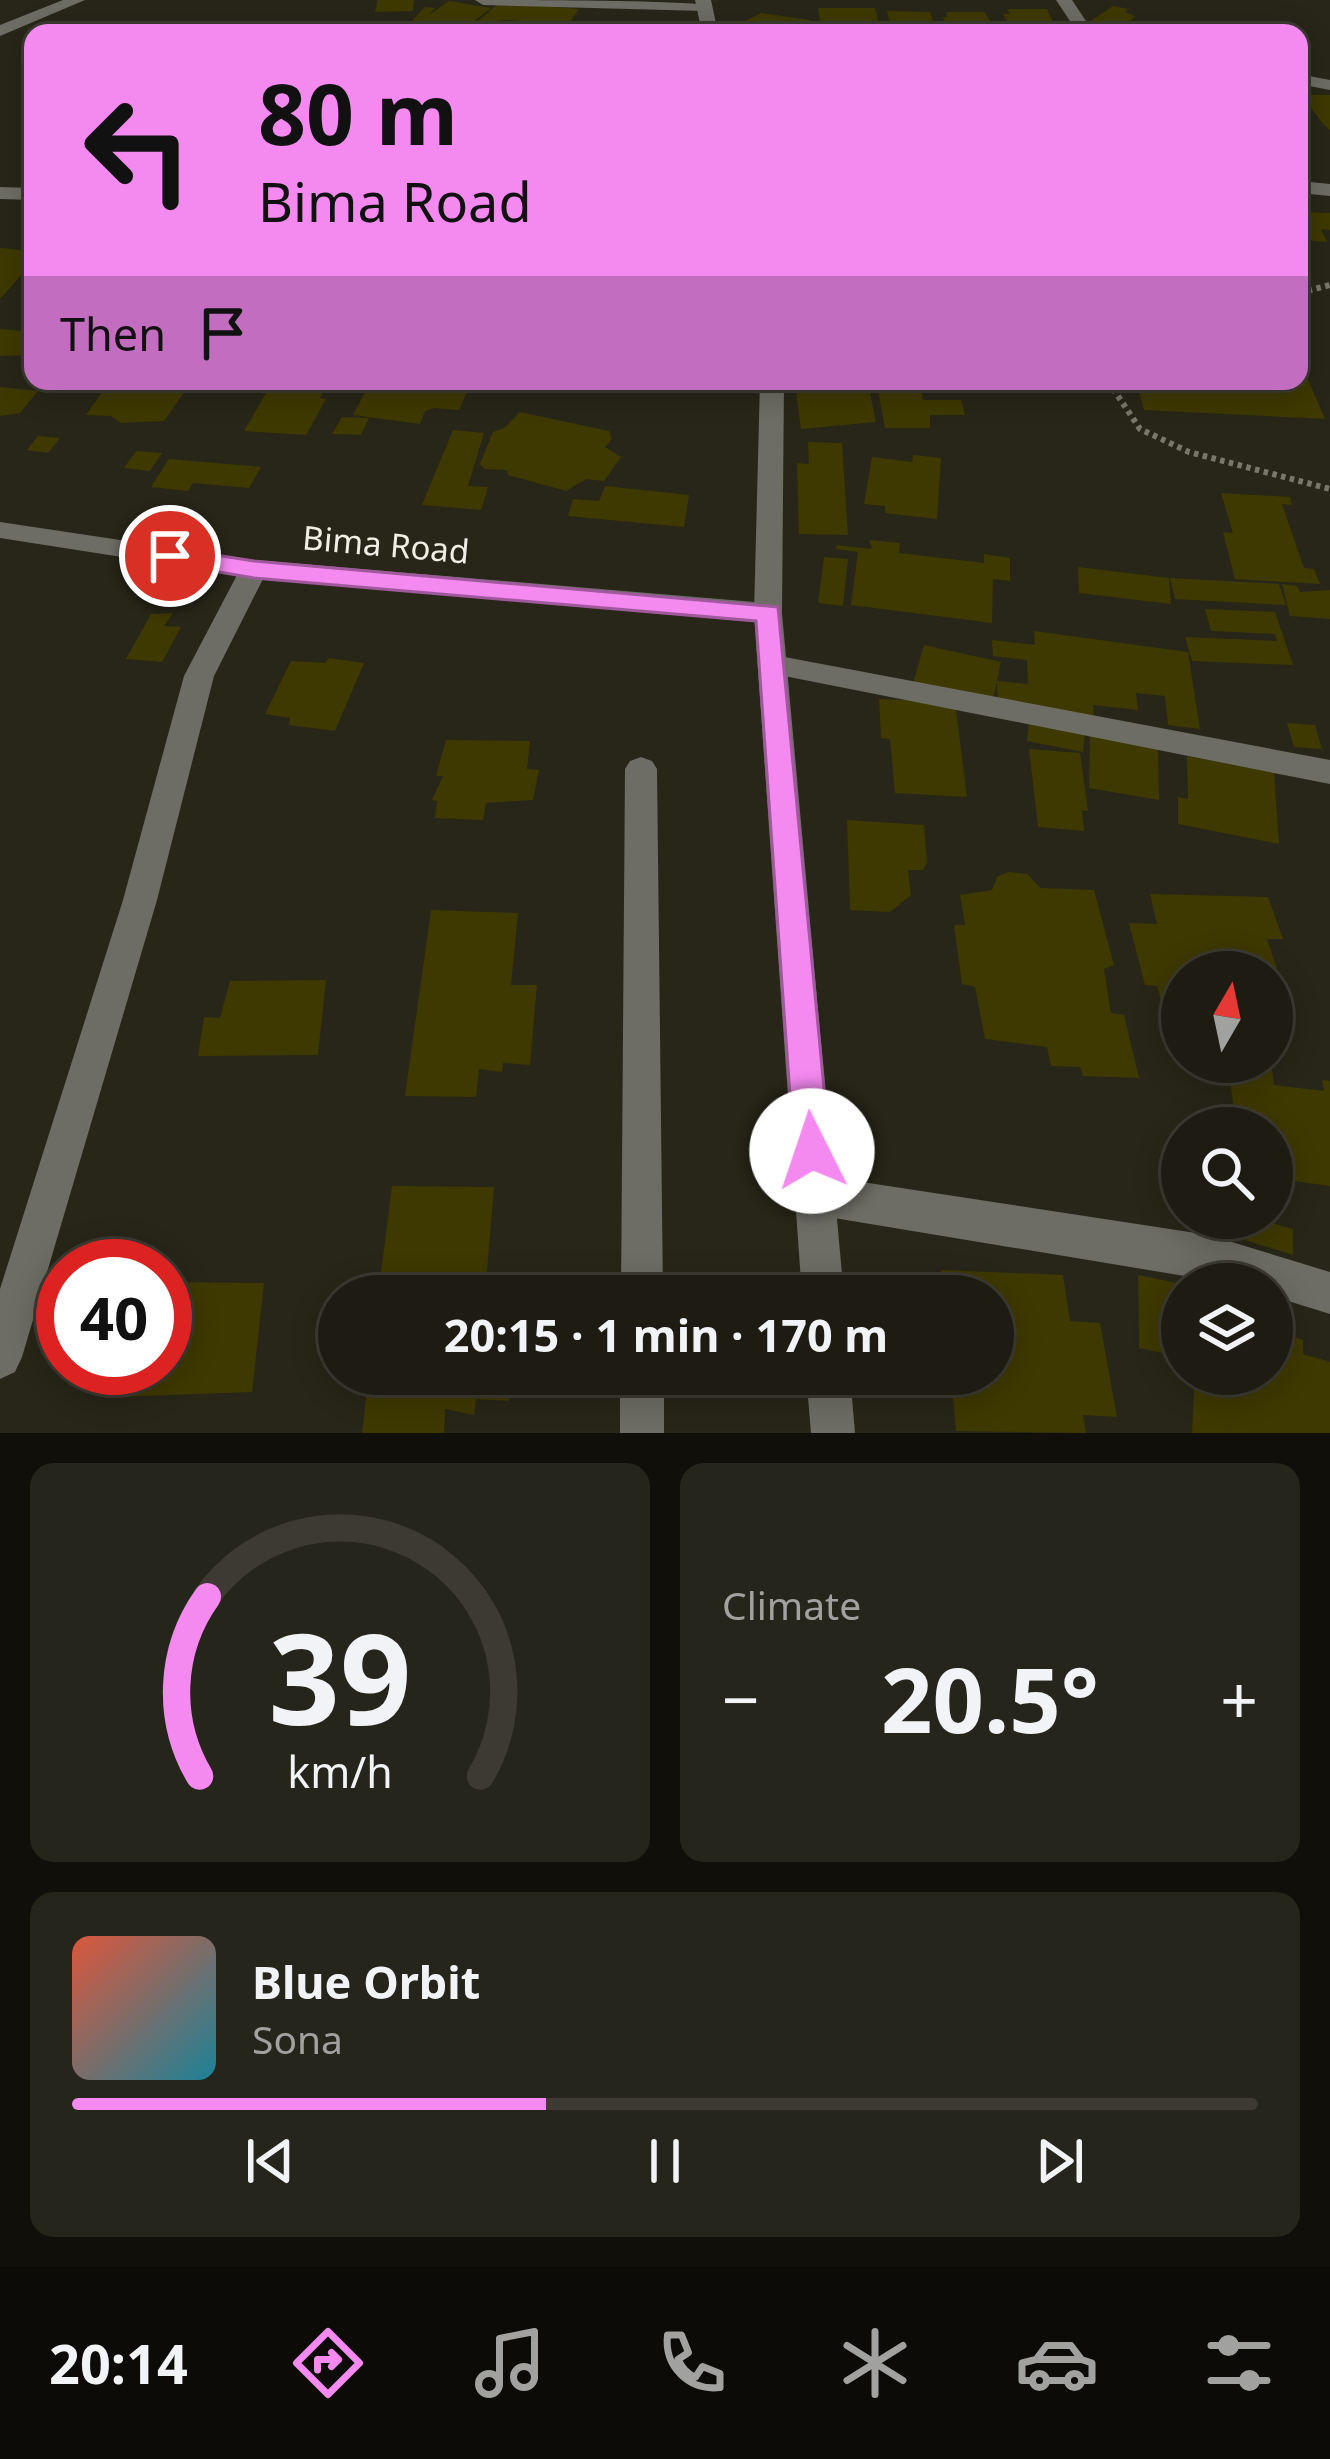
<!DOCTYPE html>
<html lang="en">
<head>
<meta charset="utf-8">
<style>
	:root { --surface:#1e1c12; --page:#26251b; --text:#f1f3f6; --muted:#a1a19f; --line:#3c3a32; --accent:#f489f0 }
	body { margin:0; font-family:"Noto Sans",sans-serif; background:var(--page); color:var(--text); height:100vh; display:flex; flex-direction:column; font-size:45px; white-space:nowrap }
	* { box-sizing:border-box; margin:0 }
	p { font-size:39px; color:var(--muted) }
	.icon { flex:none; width:66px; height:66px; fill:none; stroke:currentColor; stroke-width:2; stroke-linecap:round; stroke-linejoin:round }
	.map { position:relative; height:1433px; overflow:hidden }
	.sheet { display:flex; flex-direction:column; gap:30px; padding:30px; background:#100f0a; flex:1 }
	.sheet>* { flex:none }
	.top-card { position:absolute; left:24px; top:24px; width:1284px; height:366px; border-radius:24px; box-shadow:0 6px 30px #0003,0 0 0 3px var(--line); background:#f489f0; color:#111; overflow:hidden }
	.needle { width:78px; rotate:9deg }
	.controls { position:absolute; left:1161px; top:951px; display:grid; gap:24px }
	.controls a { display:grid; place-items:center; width:132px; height:132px; border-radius:50%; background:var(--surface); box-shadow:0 6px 30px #0003,0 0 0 3px var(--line); font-size:60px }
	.speed { position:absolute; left:36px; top:1239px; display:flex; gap:24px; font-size:60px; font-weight:700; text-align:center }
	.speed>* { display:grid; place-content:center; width:156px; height:156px; border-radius:50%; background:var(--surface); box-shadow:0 6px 30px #0003,0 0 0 3px var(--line); line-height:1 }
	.speed .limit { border:18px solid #d22; background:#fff; color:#111 }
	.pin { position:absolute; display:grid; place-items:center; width:102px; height:102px; color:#fff; margin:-51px; border:6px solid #fff; border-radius:50%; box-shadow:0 3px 12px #0007 }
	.me { position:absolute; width:132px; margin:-66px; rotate:356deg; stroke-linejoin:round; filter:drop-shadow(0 0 9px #0008) }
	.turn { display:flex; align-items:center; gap:42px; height:252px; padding:0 36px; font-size:54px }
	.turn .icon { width:156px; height:156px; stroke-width:2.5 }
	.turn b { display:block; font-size:84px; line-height:102px }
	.then { display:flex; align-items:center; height:114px; padding:0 36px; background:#0003; gap:24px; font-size:45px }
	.big { font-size:90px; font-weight:700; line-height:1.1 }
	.sheet .card { flex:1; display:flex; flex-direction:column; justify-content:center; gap:18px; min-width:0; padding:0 42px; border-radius:24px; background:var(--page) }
	.sheet .dial { align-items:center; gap:0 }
	.dial svg { height:312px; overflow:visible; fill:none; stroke:var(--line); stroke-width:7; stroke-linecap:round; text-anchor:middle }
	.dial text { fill:var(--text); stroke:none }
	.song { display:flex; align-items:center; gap:36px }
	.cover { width:144px; height:144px; border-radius:18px; background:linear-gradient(135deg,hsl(10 70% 55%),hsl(190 70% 35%)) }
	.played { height:12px; border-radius:6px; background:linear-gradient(90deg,var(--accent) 40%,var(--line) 40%) }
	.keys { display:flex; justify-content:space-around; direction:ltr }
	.heat { display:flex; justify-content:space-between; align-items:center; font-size:66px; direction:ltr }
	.sheet .tiles { flex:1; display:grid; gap:30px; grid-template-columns:1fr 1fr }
	.card:last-child { grid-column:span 2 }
	.trip { position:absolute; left:318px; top:1275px; width:696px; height:120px; border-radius:60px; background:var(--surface); box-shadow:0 6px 30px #0003,0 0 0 3px var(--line); font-weight:700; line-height:120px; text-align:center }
	.tab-bar { display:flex; height:192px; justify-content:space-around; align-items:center; background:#0c0b07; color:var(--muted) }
	.tab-bar .icon { width:84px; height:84px }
	.tab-bar .active { color:var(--accent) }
	.tab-bar b { font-size:54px; color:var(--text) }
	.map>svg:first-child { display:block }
</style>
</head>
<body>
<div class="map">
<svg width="1330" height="1433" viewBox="0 0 1330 1433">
	<rect width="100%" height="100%" fill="#282618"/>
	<path fill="#584156" d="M116,22L290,24L285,33H107Z"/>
	<g fill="#3e3900">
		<path d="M378,0H414L413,11L375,12Z"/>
		<path d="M449,1L491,8L464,29L465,24L412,21L425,7L435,8L429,15Z"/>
		<path d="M499,3L519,4L579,9L568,25L507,20L473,25Z"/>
		<path d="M1113,6L1128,9L1125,12L1135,16L1124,28L1091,21Z"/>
		<path d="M818,8H875L879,24L821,29Z"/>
		<path d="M1007,9H1047L1058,33L1005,32L999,22H1007L1003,14H1010Z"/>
		<path d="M887,11L930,12L937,33H892Z"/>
		<path d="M946,12H984L994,26H987L989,33H948L943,17H947Z"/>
		<path d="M761,13L811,20L812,29H806L807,33H750L745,21Z"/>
		<path d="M1302,95H1330V130L1323,124Z"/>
		<path d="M1299,212L1330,213V230L1321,229L1327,242L1305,240L1310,252L1299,251Z"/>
		<path d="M0,248L33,251V262L0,299Z"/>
		<path d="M0,329L33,332V355L0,356Z"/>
		<path d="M1299,359L1325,419L1144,410L1136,381H1299Z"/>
		<path d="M118,381H192L164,421L121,423L111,416L86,415L103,391H112Z"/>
		<path d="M273,381H329L320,398L326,399L306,435L244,431Z"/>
		<path d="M371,381H472L459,410L435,408L425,411L420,424L353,415Z"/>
		<path d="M795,385H875L876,393H870L876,422L801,429Z"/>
		<path d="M0,387L38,391L20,413L0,416Z"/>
		<path d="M878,390H921L923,400H961L965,415H930V428H885Z"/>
		<path d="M520,412L609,431L612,439L605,447L621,457L604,481L586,479L566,491L508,475L507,470L485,469L480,464L493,432L504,428Z"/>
		<path d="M342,417L369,418L361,435L332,434Z"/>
		<path d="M453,430L484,433L468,486L488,487L481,510L422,505Z"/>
		<path d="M38,436L60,438L48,453L27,450Z"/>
		<path d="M808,442L842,443L848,535L799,534L797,463L809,464Z"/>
		<path d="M136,451L162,453L150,471L124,468Z"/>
		<path d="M913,455L941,458L937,519L885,513V506L864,504L872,457L912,462Z"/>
		<path d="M169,459L261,467L249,488L193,483L188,491L151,487Z"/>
		<path d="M605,486L689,495L684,527L568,516L573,499L599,501Z"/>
		<path d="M1221,493L1290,497L1292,505L1282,504L1304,568L1314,569L1320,584L1235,579L1223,532L1233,533Z"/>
		<path d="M869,540L900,543L899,553L984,563V554L1010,558V581L993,579L992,623L851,605L858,552L836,549L837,545L872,549Z"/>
		<path d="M824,557L848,559L843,606L818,603Z"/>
		<path d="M1078,567L1169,578L1171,604L1079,593Z"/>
		<path d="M1170,578L1279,584L1286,605L1175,599Z"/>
		<path d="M1282,584L1297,586L1300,592L1330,590V619L1290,616Z"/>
		<path d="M1205,609L1275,612L1293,665L1192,661L1185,637L1277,641L1275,634L1211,631Z"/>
		<path d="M173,613L164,626L181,627L162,662L126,659L151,614Z"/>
		<path d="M1034,631L1188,652L1200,729L1168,725L1165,696L1136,693L1138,710L1093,705L1094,716L998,705L997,681L1028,684L1027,660L993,656L992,640L1035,645Z"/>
		<path d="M924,645L1001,662L992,705L912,687Z"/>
		<path d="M329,658L364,663L335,731L289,725L290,718L265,714L291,661L325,663Z"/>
		<path d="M879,699L955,702L967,797L895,793L890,739L881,738Z"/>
		<path d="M1029,722L1085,732L1083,752L1027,741Z"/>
		<path d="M1287,723L1315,725L1322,749L1294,747Z"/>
		<path d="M1090,735L1158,747L1159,800L1089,788Z"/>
		<path d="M446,740L530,741L527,769L539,770L533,800L486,803L483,820L435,818L437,801L432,800L443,776H436Z"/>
		<path d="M1029,749L1080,753L1088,811L1082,810L1084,831L1038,827Z"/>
		<path d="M1187,756L1274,772L1279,844L1178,824V797L1188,799Z"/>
		<path d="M847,820L924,825L927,863L923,870H908L911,895L890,912L850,910Z"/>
		<path d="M1008,872L1027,874L1041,888L1094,890L1114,965L1104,969L1111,1013L1124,1015L1139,1078L1083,1076L1080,1067L1051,1066L1047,1047L985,1039L975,987L962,984L954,925H965L960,895L992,890L997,877Z"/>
		<path d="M1150,894L1268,897L1283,939H1267L1294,1019L1272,1018V972H1182V1016L1165,1015L1157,986L1145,985L1129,923L1157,924Z"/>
		<path d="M431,910L518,913L511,985H537L530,1065L503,1063L502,1072L479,1069L476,1097L405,1096Z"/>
		<path d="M326,980L318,1055L198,1056L204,1017L220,1018L230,981Z"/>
		<path d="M1228,1062H1271L1274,1085L1324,1091L1322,1080L1330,1081V1186L1287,1180L1289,1192L1272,1190V1128H1236Z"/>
		<path d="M392,1186L494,1187L485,1296H378Z"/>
		<path d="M1233,1218H1254L1293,1229V1255L1232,1236Z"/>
		<path d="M941,1270L1063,1275L1070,1321L1100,1323L1117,1417L1083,1415L1086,1433L956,1431L951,1374H993V1296H944Z"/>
		<path d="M1138,1275L1182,1284V1357L1139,1348Z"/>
		<path d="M165,1282L264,1283L252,1392L115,1397L121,1368H165Z"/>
		<path d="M1272,1331L1303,1340V1354L1330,1362V1433H1192L1195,1376L1272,1374Z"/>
		<path d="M369,1374H510L509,1401L476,1399L474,1415L445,1409L444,1433H362Z"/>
	</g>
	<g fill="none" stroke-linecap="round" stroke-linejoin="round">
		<g stroke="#78776b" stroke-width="6" stroke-dasharray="4.5 4.5" stroke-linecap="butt">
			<path d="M1299,293L1330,285"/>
			<path d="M1108,381L1140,429L1189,452L1330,489"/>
		</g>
		<g fill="#6d6d65" fill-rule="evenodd">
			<path d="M63,0H85L0,36V25Z"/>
			<path d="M475,0C514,0 690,0 712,6L704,11L483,5Z"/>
			<path d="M1056,0H1072L1094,33H1078Z"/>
			<path d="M1299,74L1330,80V90L1299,84Z"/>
			<path d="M1299,181L1330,184V196L1299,193Z"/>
			<path d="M0,187L33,188V200L0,199Z"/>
			<path d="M0,522L254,560L768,603L782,613L768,623L263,579L214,676L157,900L22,1357L15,1372L0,1379V1289L123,900L184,676L237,575L0,538Z"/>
			<path d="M774,655L1330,760V784L764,672L760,665L764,658Z"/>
			<path d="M641,757L652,761L657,769L663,1296H621L625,769L630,761Z"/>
			<path d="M816,1175L1209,1235L1330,1272V1314L1272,1296V1284H1233L816,1215L802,1209L796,1195L802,1181Z"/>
			<rect x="620" y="1374" width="44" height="59"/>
		</g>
		<g fill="#6d6d65" fill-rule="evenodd">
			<path d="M695,0H711L718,33H702Z"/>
			<path d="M760,381H784L782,613L844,1296H802L754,613Z"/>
			<path d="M806,1374H850L855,1433H811Z"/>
		</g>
	</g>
	<path fill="#f489f0" stroke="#9f599c" stroke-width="3" d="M170,548L254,561L778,607L830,1151L825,1163L812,1168L800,1163L794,1151L756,621L254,578L161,562L157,556Z"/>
	<g text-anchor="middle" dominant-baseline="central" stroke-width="12" stroke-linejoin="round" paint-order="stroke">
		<g font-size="33" fill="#f0efe6" stroke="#282618">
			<text transform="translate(386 544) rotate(5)">Bima Road</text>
		</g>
	</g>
</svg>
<div class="controls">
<a><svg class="needle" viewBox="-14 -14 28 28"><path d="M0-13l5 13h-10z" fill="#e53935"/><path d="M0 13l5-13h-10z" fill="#a1a19f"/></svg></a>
<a><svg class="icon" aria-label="search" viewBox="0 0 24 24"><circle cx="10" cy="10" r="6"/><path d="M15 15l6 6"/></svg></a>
<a><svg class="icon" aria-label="layers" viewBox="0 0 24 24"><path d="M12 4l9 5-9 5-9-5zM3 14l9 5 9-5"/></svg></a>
</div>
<div class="speed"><div class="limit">40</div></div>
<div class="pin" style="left:170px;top:556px;background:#d93025"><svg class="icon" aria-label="arrive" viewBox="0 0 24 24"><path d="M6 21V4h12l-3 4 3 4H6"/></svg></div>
<svg class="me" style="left:812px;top:1151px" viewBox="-20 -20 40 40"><circle r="19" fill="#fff"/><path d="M0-13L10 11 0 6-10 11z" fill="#f489f0"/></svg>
<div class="trip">20:15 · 1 min · 170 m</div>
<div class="top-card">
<div class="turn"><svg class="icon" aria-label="left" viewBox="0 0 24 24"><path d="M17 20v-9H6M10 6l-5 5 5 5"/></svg><div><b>80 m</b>Bima Road</div></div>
<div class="then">Then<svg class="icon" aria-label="arrive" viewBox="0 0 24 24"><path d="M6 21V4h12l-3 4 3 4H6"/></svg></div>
</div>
</div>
<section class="sheet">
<div class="tiles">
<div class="card dial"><svg viewBox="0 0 100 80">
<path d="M14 69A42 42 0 1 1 86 69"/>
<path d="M14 69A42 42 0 0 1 16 23" stroke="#f489f0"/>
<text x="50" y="56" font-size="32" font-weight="700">39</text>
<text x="50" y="72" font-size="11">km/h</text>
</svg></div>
<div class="card"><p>Climate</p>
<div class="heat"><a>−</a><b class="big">20.5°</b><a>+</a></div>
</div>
<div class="card">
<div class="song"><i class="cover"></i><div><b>Blue Orbit</b><p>Sona</p></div></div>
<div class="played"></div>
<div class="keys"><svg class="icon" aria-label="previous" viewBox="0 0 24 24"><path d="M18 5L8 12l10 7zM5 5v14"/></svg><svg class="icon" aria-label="pause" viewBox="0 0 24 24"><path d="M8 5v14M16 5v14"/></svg><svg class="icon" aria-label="next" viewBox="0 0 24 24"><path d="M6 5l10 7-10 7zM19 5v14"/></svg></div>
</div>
</div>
</section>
<nav class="tab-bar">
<b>20:14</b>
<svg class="icon active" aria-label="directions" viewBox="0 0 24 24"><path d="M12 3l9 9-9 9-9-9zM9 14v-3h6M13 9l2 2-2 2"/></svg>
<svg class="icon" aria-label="music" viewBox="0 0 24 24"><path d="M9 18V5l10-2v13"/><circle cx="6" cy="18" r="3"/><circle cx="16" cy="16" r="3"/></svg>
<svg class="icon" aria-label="phone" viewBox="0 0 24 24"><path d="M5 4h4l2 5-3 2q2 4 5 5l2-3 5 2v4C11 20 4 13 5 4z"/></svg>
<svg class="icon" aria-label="climate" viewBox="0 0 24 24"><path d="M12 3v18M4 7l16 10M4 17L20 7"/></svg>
<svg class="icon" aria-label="car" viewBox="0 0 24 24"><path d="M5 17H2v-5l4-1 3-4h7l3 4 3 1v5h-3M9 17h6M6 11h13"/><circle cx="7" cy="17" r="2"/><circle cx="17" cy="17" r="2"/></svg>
<svg class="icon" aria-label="filters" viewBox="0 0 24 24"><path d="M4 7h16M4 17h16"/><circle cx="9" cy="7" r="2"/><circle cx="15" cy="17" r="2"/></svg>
</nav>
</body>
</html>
